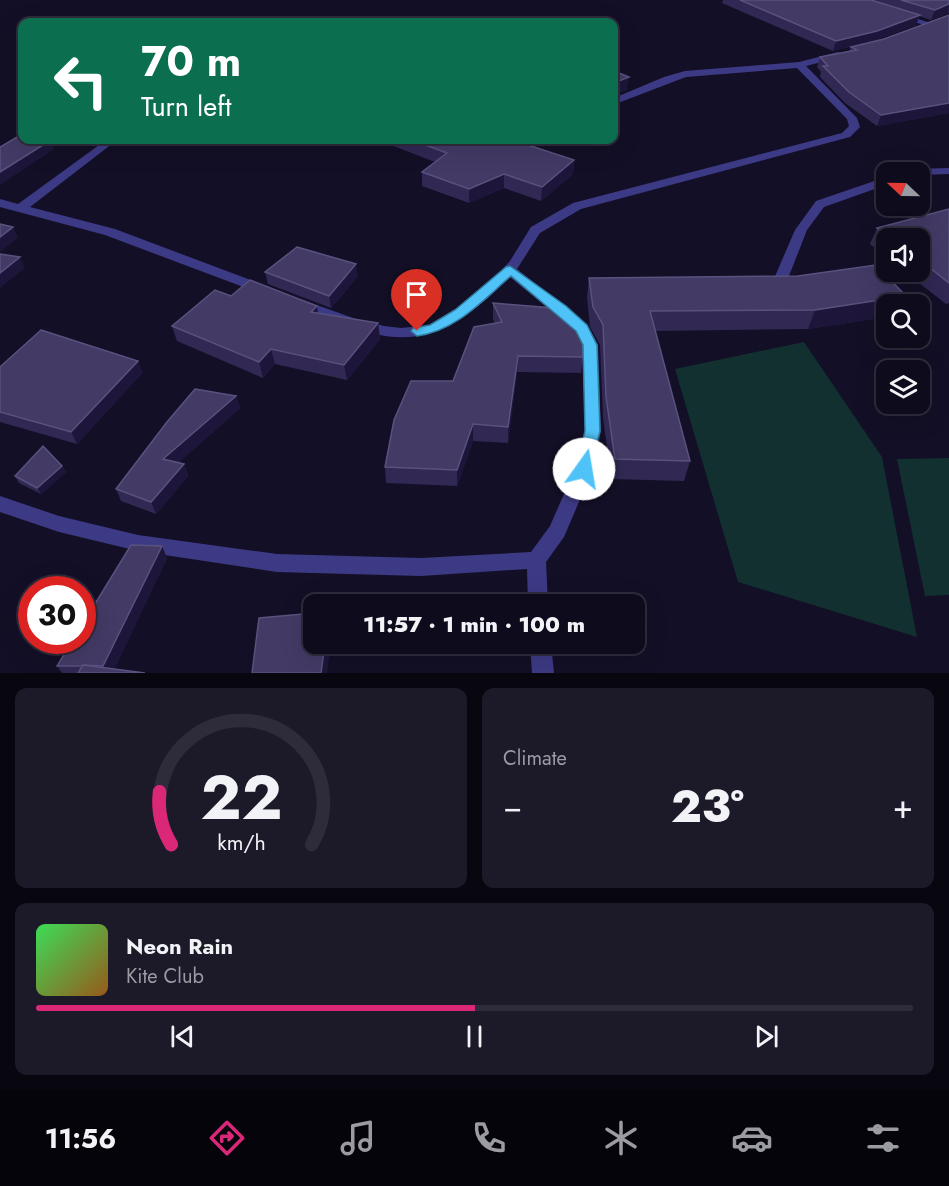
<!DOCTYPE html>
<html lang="en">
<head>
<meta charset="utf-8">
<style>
	:root { --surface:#0e0b1c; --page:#1c1929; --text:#f1f3f6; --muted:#9b9ba3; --line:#2e2b3b; --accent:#db2777 }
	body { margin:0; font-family:Jost,sans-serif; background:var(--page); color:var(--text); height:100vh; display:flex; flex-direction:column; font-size:22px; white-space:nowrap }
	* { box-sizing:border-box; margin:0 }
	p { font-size:20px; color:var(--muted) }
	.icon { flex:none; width:33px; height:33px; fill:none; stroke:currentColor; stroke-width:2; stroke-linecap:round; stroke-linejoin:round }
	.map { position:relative; height:673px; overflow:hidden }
	.panel { display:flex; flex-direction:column; gap:15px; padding:15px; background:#08060f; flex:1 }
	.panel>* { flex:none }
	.top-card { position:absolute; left:18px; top:18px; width:600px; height:126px; border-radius:12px; box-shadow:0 6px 24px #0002,0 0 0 2px var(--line); background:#0b6e4f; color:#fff; overflow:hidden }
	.needle { width:39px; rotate:292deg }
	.fabs { position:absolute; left:876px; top:162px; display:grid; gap:12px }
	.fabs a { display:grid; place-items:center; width:54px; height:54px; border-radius:12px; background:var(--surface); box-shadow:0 6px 24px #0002,0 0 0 2px var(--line); font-size:30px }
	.speed { position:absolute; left:18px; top:576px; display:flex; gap:12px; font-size:30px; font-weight:700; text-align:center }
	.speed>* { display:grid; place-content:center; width:78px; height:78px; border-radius:50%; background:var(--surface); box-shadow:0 6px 24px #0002,0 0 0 2px var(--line); line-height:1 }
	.speed .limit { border:9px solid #d22; background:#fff; color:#111 }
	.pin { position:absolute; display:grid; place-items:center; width:51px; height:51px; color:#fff; margin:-62px -26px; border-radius:50% 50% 50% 0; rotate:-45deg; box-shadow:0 0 6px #0007 }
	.pin .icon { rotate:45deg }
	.me { position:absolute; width:66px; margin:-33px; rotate:13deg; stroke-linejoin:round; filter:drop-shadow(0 0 4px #0008) }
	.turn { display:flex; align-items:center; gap:21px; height:126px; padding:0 24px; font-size:27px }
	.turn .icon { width:78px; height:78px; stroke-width:2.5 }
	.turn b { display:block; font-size:42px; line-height:51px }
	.big { font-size:45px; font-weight:800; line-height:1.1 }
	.panel .tile { flex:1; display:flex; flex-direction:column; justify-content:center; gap:9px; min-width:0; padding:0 21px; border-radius:12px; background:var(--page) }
	.panel .dial { align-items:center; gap:0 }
	.dial svg { height:156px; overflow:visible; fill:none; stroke:var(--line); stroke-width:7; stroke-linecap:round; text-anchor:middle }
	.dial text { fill:var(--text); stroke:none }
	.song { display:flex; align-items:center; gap:18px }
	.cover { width:72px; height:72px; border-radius:9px; background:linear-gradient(135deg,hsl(130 70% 55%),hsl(30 70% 35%)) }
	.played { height:6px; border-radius:3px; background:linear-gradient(90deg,var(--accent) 50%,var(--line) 50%) }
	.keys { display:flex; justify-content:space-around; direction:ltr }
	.heat { display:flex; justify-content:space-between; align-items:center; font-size:33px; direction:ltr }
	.panel .tiles { flex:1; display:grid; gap:15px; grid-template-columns:1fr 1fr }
	.tile:last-child { grid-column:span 2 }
	.trip { position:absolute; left:303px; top:594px; width:342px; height:60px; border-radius:12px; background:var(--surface); box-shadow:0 6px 24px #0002,0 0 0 2px var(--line); font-weight:800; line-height:60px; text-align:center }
	.dock { display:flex; height:96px; justify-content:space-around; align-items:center; background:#06040b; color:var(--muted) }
	.dock .icon { width:42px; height:42px }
	.dock .current { color:var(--accent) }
	.dock b { font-size:27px; color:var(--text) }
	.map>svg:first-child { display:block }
</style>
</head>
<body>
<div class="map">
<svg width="949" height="673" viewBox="0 0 949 673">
	<rect width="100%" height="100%" fill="#130f26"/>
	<g fill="#12302f">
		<path d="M804,342L882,457L917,637L738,582L675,369Z"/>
		<path d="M949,458V595L925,596L897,459Z"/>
	</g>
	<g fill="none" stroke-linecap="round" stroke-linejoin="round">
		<g fill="#3d3a85" fill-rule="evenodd">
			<path d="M896,12L934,24L930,27L896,16Z"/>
			<path d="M838,52L841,53V57L806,66L857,118L860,127L850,137L581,209L540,233L517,269L587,325L598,345L601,431L593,469L564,537L546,562L548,604H528L527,569L421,576L277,572L138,551L59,532L0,512V496L59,516L138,535L277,554L421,558L531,552L550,526L575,469L585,431L582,345L576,331L510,277C430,358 394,346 295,307L293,304L300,299L353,318L384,326L401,328L429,325L457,308L498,274L510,261L531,227L573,203L842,133L849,126L847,119L797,68L686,77L618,103L614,104V98L664,77L685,71L799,62Z"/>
			<path d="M106,140H117L30,207L115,229L269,287L271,290L269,293H259L105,235L0,207V199L18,204Z"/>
			<path d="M949,168V174L920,175V172H908L914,169Z"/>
			<path d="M886,177V185L824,207L807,230L787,281L785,284H775L773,281L795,230L816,201Z"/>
			<path d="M530,644H551L554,673H532Z"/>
		</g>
	</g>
	<g fill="#312854">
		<path d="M723,0H949V13H948L931,20L919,16L916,25L873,41L833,51L722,3Z"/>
		<path d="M949,15V113L877,126L845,103L820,77L821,72L817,67L820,57L849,51L851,47L884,39Z"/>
		<path d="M378,140H513L574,160L573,174L541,201L504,188L469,203L422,186V172L435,162Z"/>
		<path d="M949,209V303L946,304L905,272H920V238H886V257L870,244L877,228Z"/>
		<path d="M265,272L358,276L331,308L268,284Z"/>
		<path d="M589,278L886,304V317L808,329L655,331L690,461L684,481L611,479L603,417L600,345L590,327L587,297Z"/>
		<path d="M231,296L318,313L378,323L380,339L347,380L275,364L263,378L177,341L172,326Z"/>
		<path d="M493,303L583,357L581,373L517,372L508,443L473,441L457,486L386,483L385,467L453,381L495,323L493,319Z"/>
		<path d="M138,361L142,373L77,444L0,422V367Z"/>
		<path d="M236,396L240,408L178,463L184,464L188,476L156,514L121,501L116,489Z"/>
		<path d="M62,466L66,472L41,494L19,483L15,476Z"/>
		<path d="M162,546L167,558L114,669L145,673H62L57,666Z"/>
	</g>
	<g fill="#1d163a">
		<path d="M949,4L948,13L931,20L935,10Z"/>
		<path d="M920,15L916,25L873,41L833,51L836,41Z"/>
		<path d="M629,77L627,90L614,96V83Z"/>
		<path d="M949,103V113L877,126L881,115Z"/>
		<path d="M51,140L54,149L0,185V172Z"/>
		<path d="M574,160L573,174L541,201L542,187Z"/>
		<path d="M504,174V188L469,203V189Z"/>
		<path d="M13,227L18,238L0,252V237Z"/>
		<path d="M20,257L25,268L0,288V273Z"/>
		<path d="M356,264L358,276L331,308L329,296Z"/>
		<path d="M906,296L902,304H886V317L808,329L815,310Z"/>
		<path d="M317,306L319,321L311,312Z"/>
		<path d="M378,323L380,339L347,380L344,365Z"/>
		<path d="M271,349L275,364L263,378L259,362Z"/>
		<path d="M518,356L517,372L508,443V427Z"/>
		<path d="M138,361L142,373L77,444L71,432Z"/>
		<path d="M236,396L240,408L168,472L163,459Z"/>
		<path d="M473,424V441L457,486V470Z"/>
		<path d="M184,464L188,476L156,514L151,502Z"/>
		<path d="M62,466L66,472L41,494L37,488Z"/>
		<path d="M162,546L167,558L113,673H108L103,666Z"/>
		<path d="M325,644H331L327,673H321Z"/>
	</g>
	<g fill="#433a66" stroke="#5a527e" stroke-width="1.5">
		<path d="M740,0H871L920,15L877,31L836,41Z"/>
		<path d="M901,0H949V4L935,10Z"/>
		<path d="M949,15V103L881,115L849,92L823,66H828L820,57L857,50L851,47L884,39Z"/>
		<path d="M614,71L629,77L614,83Z"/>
		<path d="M22,134V140H51L0,172V147Z"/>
		<path d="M412,140H513L574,160L542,187L504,174L469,189L422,172L447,153Z"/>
		<path d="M949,209V283L920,260V238H891L877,228Z"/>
		<path d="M0,224L13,227L0,237Z"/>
		<path d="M297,247L356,264L329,296L265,272Z"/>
		<path d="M0,254L20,257L0,273Z"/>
		<path d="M876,265L906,296L815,310L650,311L690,461L615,459L606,397L603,325L593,307L589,278L798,276Z"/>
		<path d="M250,280L317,306L311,312L378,323L344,365L271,349L259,362L172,326L215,290L231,296Z"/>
		<path d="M493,303L566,309L576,317L582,330L583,357L518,356L508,427L473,424L457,470L385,467L394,420L411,381H453L474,327L502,322Z"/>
		<path d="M41,330L138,361L71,432L0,412V367Z"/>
		<path d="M195,389L236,396L163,459L184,464L151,502L116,489L167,422Z"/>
		<path d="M43,446L62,466L37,488L15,476Z"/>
		<path d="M131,545L162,546L103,666L83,665L82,666H57L73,640H82V625Z"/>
		<path d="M314,613V644H325L321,673H252L259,618Z"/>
		<path d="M83,665L145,673H78Z"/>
	</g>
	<path fill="#4fc3f7" stroke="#337fa1" stroke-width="1.5" d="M510,266L566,306L587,325L597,345L600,431L589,473L584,475L578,473L576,469L585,431L583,345L576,331L511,276C483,300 456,331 417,336L411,331L413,328L430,325L455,310L506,267Z"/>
</svg>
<div class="fabs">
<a><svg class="needle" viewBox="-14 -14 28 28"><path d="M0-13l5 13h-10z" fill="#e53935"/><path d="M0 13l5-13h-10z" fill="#9b9ba3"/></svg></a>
<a><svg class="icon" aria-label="sound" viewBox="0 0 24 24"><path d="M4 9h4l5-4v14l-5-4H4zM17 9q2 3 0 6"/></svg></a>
<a><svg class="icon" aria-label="search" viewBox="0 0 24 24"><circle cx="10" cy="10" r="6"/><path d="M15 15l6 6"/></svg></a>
<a><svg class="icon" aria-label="layers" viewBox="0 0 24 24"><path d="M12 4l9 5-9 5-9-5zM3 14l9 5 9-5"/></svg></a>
</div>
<div class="speed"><div class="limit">30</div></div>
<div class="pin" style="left:417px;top:331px;background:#d93025"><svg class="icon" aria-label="arrive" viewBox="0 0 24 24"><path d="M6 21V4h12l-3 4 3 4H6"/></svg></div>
<svg class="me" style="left:584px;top:469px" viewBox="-20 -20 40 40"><circle r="19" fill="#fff"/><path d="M0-13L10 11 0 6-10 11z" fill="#4fc3f7"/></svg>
<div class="trip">11:57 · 1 min · 100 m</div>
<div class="top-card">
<div class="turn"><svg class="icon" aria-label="left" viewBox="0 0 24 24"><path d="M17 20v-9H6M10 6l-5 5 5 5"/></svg><div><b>70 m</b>Turn left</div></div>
</div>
</div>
<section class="panel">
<div class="tiles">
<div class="tile dial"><svg viewBox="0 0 100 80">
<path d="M14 69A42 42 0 1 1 86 69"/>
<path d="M14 69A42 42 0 0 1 8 42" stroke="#db2777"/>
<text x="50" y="56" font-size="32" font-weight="700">22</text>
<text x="50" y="72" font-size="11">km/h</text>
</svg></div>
<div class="tile"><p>Climate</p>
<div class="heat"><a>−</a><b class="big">23°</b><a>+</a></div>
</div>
<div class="tile">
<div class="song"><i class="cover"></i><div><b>Neon Rain</b><p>Kite Club</p></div></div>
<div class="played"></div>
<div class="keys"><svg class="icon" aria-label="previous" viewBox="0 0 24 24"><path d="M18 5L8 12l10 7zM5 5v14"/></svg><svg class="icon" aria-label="pause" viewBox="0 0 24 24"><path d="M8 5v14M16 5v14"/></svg><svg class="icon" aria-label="next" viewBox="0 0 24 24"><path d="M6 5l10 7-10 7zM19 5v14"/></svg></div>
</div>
</div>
</section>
<nav class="dock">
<b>11:56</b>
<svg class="icon current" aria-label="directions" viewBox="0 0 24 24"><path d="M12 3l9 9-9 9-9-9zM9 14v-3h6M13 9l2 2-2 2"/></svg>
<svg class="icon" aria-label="music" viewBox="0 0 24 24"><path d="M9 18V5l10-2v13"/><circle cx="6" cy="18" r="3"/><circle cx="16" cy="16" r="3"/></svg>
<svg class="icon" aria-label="phone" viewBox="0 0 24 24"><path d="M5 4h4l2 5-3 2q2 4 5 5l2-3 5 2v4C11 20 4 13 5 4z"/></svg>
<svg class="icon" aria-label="climate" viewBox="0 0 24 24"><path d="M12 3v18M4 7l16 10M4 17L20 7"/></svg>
<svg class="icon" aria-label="car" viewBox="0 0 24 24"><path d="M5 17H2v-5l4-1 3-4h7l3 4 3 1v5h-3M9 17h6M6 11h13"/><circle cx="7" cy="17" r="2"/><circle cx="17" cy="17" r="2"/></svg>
<svg class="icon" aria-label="filters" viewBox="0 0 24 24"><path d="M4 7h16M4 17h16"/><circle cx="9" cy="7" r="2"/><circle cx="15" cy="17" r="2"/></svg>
</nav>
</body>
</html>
